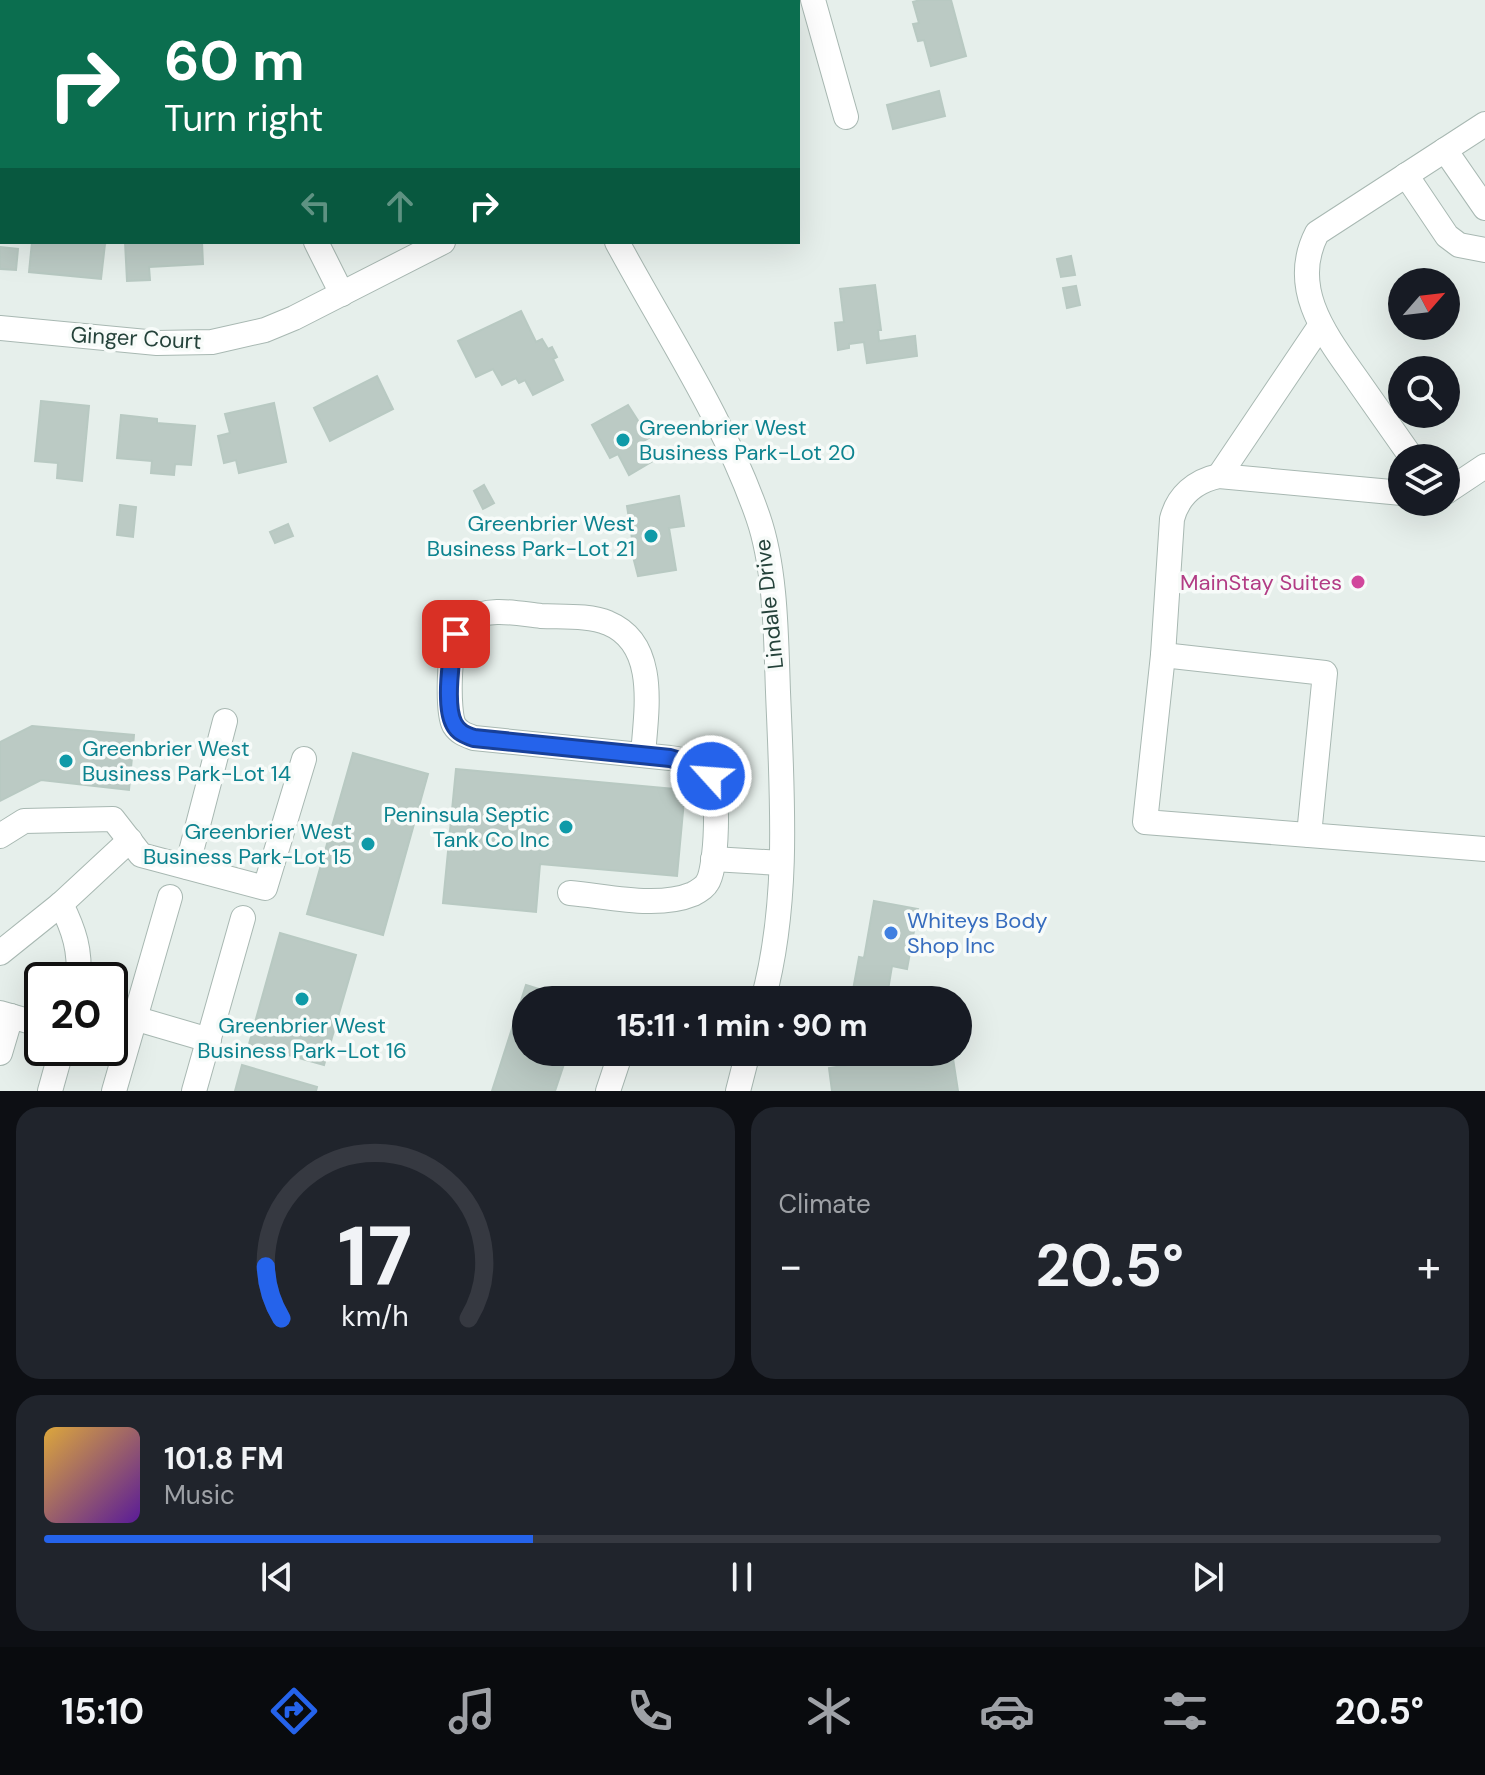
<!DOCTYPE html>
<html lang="en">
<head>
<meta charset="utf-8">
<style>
	:root { --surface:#171b24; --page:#20242c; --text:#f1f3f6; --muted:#9ea1a6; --line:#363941; --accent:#2563eb }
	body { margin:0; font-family:"DM Sans",sans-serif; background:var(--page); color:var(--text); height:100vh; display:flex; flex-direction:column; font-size:30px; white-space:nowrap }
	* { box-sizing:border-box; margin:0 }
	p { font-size:26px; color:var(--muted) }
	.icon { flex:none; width:44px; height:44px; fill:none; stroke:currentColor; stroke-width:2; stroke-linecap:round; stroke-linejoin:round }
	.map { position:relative; height:1091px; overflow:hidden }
	.panel { display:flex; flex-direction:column; gap:16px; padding:16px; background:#0d0f14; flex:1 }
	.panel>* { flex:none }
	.top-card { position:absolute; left:0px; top:0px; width:800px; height:244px; box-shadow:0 8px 32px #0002; background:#0b6e4f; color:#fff; overflow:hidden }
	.needle { width:52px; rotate:62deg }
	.controls { position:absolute; left:1388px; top:268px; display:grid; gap:16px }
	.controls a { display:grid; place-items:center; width:72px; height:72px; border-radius:50%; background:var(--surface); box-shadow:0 8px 32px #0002; font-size:40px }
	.speed { position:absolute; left:24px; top:962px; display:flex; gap:16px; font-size:40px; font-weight:700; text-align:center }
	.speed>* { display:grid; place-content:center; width:104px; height:104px; border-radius:50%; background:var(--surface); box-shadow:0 8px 32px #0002; line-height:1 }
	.speed .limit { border:4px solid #111; border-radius:12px; background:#fff; color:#111 }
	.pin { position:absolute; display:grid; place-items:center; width:68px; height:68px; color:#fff; margin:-34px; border-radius:16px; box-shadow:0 4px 12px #0006 }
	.me { position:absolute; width:88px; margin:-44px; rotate:296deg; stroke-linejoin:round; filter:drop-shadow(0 0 6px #0008) }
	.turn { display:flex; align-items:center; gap:28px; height:168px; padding:0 32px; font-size:36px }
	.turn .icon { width:104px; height:104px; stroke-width:2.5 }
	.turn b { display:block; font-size:56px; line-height:68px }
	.lanes { display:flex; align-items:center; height:76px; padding:0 32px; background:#0003; justify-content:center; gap:40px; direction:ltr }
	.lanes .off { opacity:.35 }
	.big { font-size:60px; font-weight:700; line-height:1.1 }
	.panel .widget { flex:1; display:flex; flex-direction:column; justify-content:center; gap:12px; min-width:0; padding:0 28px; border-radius:24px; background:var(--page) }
	.panel .dial { align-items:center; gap:0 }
	.dial svg { height:208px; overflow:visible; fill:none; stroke:var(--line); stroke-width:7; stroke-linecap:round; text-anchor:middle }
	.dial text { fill:var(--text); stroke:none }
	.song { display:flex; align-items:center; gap:24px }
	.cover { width:96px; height:96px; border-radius:12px; background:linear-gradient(135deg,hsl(40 70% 55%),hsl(270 70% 35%)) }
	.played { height:8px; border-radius:4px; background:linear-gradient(90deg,var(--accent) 35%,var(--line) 35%) }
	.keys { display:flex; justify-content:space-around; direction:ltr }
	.heat { display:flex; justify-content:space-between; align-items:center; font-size:44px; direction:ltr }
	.panel .tiles { flex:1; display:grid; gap:16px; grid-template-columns:1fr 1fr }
	.widget:last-child { grid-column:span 2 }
	.trip { position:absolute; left:512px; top:986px; width:460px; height:80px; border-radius:40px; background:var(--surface); box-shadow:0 8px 32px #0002; font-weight:700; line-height:80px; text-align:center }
	.menu { display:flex; height:128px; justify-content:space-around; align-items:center; background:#090b0e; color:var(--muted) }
	.menu .icon { width:56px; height:56px }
	.menu .current { color:var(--accent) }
	.menu b { font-size:36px; color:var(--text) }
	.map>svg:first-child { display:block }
</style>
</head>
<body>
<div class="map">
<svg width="1485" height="1091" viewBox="0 0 1485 1091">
	<rect width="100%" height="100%" fill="#e6efeb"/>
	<g fill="#bbcac4" stroke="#b8c9c2" stroke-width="2">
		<path d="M176,0H313L170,2Z"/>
		<path d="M920,0H951L966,56L931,66L924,40L918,41L913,24L919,23L913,2Z"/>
		<path d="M939,91L945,116L893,129L887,105Z"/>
		<rect x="0" y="105" width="2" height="36"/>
		<path d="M32,242H107L105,244L101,279L29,272Z"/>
		<path d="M125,242H202L203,264L149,267L150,280L127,281Z"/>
		<path d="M0,247L18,249L16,270L0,269Z"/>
		<path d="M1071,256L1075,275L1061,277L1057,259Z"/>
		<path d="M875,285L881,330H878L879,341L915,336L917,356L867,363L864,342L849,344V348L838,350L835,323L844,322L840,289Z"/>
		<path d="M1076,286L1080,305L1067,308L1063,288Z"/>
		<path d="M521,311L536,342L542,339L548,349L552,347L557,357L553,359L563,380L533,395L525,380L519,383L516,378L502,385L493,369L476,377L458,341Z"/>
		<path d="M377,376L393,409L330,441L314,408Z"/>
		<path d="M41,401L89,406L82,481L57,478L58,463L35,461Z"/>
		<path d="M274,403L286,462L239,473L236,460L224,463L218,436L230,433L225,414Z"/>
		<path d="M628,405L649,438L642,442L653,461L629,475L618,454L610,458L592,425Z"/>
		<path d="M121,415L157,419V423L195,426L191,465L175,464L174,475L151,473L152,461L117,458Z"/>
		<path d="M484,485L494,503L483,509L474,491Z"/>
		<path d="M679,496L684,526L669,528L676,570L638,576L630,545H633L627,506Z"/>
		<path d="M120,505L136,507L133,537L117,535Z"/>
		<path d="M288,524L293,536L275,543L270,532Z"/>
		<path d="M32,726L134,735L129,790L41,780L0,801V742Z"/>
		<path d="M353,753L428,774L383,935L307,914Z"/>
		<path d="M456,769L685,790L677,876L540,864L536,912L443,903Z"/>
		<path d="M874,901L918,909L907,969L892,966L887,996L853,990L859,957L864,958Z"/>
		<path d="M280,933L356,955L324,1065L249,1044Z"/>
		<path d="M526,985L574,1000H526V1052H568L555,1091H492Z"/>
		<path d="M935,1052H952L958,1091H832L829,1068Z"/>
		<path d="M242,1065L317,1087L316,1091H235Z"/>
	</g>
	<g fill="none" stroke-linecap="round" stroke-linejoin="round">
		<defs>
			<g id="minor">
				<path d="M492,0L493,2"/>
				<path d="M813,0L846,117"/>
				<path d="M362,2L365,0"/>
				<path d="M0,27L2,26"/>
				<path d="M1445,150L1485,208"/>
				<path d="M1406,175L1447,236L1459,245L1485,250"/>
				<path d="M316,242L342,294"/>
				<path d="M617,242C666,333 724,419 758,517C776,569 776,637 778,692C782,793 790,901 763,1000"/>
				<path d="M0,328L157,343L212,342L265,330L294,318L443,242"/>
				<path d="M1412,458C1394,432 1376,407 1358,381C1327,337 1288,289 1317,233L1485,124"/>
				<path d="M1219,476L1320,326"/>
				<path d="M1446,492L1485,466"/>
				<path d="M1402,493L1219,476C1195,481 1178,496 1172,519L1163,655L1145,822L1485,849"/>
				<path d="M1163,655L1325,673L1309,835"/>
				<path d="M0,836L24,821L113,819L141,855L265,888L304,759"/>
				<path d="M713,859L781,863"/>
				<path d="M187,867L225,721"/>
				<path d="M570,893C607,896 657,909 693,894C697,892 705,887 707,883C717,869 720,787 709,774C700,763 684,760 670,758L474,738C466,735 459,733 454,725C447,711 449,647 457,634C459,630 466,623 469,620C488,606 520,614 541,616C562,617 590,615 608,623C659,644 646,712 643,755"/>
				<path d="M61,904C74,930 81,951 78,980"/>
				<path d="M0,953L61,904L130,840"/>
				<path d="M110,1011L209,1040"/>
				<path d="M0,1013L42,1025"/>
				<path d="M0,1053L11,1016"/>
				<path d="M50,1091L62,1048"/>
				<path d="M114,1091L170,897"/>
				<path d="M194,1091L243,918"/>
				<path d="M608,1091L621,1052"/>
				<path d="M738,1091L748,1052"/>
			</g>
		</defs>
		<use href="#minor" stroke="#a8b8b2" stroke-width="26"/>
		<use href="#minor" stroke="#fff" stroke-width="24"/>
	</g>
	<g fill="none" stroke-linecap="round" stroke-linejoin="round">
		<defs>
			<path id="route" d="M456,634C451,654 444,706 454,724C458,732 465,735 474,738L670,758L700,767L711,776"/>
		</defs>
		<use href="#route" stroke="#184099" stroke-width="20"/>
		<use href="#route" stroke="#2563eb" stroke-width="14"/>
	</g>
	<g fill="#0f9aa8" stroke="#f7fbf9" stroke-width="3">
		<circle cx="623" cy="440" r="8"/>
		<circle cx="651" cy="536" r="8"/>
		<circle cx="66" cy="761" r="8"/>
		<circle cx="566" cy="827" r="8"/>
		<circle cx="368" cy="844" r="8"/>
		<circle cx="302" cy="999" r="8"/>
	</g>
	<circle fill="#d1479c" stroke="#f7fbf9" stroke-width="3" cx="1358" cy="582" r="8"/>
	<circle fill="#3f7fe0" stroke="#f7fbf9" stroke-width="3" cx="891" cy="933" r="8"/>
	<g text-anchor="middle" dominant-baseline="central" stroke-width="7" stroke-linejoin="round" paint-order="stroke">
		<g font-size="22" fill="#24423a" stroke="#f7fbf9">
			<text transform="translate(136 338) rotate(3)">Ginger Court</text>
			<text transform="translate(769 604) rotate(-96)">Lindale Drive</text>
		</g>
		<g font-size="22" fill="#0d838f" stroke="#f7fbf9" text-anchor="end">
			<text x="639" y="427" text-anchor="start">Greenbrier West<tspan x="639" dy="25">Business Park-Lot 20</tspan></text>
			<text x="635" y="523">Greenbrier West<tspan x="635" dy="25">Business Park-Lot 21</tspan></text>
			<text x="82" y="748" text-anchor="start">Greenbrier West<tspan x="82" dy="25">Business Park-Lot 14</tspan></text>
			<text x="550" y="814">Peninsula Septic<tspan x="550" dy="25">Tank Co Inc</tspan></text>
			<text x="352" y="831">Greenbrier West<tspan x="352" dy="25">Business Park-Lot 15</tspan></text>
			<text x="302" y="1025" text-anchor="middle">Greenbrier West<tspan x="302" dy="25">Business Park-Lot 16</tspan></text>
		</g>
		<g font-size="22" fill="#b23c85" stroke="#f7fbf9" text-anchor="end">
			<text x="1342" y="582">MainStay Suites</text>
		</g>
		<g font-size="22" fill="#366cbe" stroke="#f7fbf9" text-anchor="start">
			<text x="907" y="920">Whiteys Body<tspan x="907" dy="25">Shop Inc</tspan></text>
		</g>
	</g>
</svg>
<div class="controls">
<a><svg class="needle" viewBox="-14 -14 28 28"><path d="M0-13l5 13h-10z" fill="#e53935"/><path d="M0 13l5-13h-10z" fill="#9ea1a6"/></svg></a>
<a><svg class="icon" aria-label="search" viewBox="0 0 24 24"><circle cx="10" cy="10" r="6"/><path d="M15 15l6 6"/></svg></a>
<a><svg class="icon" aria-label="layers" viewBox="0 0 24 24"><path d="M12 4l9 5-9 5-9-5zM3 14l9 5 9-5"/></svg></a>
</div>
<div class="speed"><div class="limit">20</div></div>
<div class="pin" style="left:456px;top:634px;background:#d93025"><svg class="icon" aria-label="arrive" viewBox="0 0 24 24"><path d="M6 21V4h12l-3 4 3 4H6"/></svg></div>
<svg class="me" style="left:711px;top:776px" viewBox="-20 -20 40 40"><circle r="17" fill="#2563eb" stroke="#fff" stroke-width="3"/><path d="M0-11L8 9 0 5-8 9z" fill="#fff"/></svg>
<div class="trip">15:11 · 1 min · 90 m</div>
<div class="top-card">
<div class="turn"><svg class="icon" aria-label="right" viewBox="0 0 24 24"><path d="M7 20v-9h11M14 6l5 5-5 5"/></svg><div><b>60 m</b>Turn right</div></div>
<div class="lanes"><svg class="icon off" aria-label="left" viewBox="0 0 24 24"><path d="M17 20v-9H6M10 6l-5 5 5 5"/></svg><svg class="icon off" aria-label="ahead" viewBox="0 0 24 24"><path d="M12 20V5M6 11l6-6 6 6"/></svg><svg class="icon" aria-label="right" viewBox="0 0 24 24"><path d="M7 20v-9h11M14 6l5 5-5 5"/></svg></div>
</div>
</div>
<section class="panel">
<div class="tiles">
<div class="widget dial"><svg viewBox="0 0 100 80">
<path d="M14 69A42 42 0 1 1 86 69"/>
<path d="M14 69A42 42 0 0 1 8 49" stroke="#2563eb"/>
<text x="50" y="56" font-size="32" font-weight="700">17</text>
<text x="50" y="72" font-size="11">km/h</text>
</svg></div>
<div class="widget"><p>Climate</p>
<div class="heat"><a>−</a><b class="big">20.5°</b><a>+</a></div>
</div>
<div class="widget">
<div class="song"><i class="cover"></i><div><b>101.8 FM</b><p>Music</p></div></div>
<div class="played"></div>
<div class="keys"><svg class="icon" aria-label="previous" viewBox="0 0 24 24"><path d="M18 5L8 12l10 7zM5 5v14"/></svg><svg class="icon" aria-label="pause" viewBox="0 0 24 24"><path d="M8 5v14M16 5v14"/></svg><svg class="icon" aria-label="next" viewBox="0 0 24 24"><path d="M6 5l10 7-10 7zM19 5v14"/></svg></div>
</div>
</div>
</section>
<nav class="menu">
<b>15:10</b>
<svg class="icon current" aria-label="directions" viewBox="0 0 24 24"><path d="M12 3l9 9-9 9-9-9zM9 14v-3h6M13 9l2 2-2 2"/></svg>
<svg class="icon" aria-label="music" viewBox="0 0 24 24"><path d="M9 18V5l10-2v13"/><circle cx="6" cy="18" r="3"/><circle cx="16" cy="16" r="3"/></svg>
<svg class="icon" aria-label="phone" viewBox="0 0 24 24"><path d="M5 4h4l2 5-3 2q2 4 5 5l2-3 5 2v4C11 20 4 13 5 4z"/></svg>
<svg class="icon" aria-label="climate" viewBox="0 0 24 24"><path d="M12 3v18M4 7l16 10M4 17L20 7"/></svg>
<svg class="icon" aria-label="car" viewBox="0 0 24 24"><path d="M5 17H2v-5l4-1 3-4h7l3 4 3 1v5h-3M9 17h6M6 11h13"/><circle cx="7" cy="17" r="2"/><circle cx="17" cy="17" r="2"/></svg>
<svg class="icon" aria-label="filters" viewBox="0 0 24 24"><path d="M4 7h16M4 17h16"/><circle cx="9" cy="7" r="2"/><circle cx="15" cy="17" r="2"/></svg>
<b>20.5°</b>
</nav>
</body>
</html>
